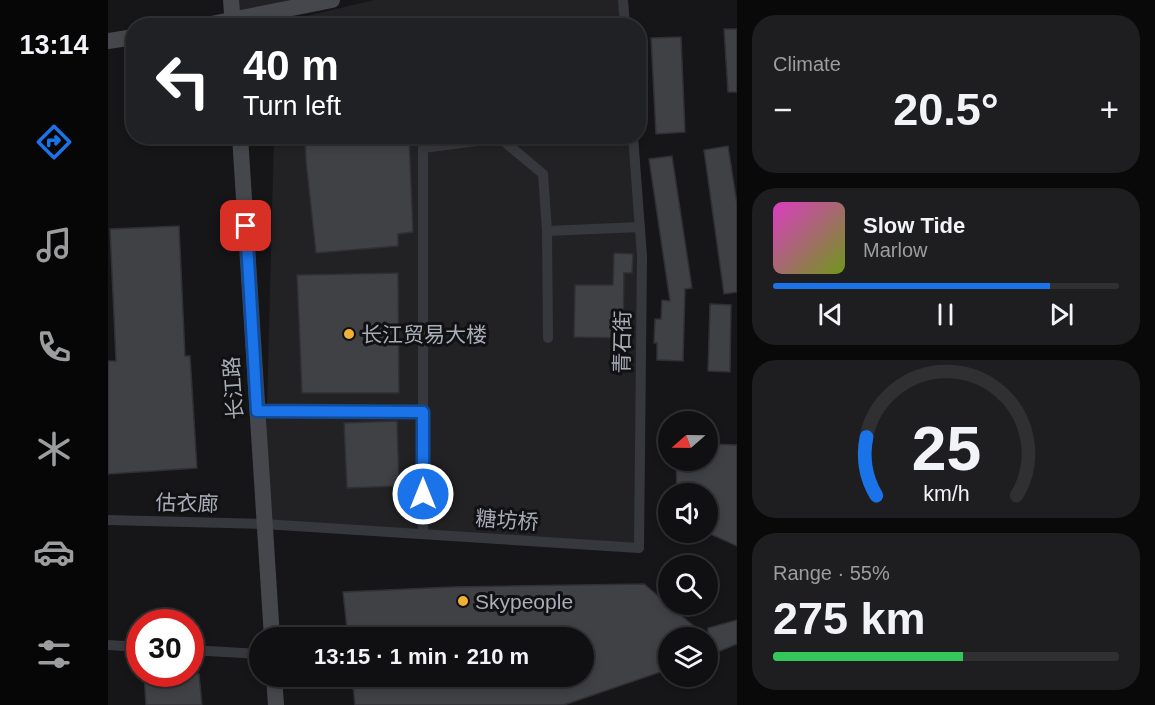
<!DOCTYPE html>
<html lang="en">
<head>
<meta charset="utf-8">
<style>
	:root { --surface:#101012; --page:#1e1e20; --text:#f1f3f6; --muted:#9c9d9f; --line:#303032; --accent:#1a73e8 }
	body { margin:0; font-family:Helvetica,"Noto Sans SC",sans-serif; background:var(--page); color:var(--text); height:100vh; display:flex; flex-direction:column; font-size:22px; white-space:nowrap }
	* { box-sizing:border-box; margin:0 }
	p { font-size:20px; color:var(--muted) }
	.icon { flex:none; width:33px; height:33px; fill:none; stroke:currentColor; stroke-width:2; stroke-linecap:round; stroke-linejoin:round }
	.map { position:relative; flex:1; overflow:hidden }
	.panel { display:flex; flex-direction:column; gap:15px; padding:15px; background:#09090a; width:418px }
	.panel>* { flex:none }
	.top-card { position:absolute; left:18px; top:18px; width:520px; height:126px; border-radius:24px; box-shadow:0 3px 9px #0003,0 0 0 2px var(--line); background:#202124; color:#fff; overflow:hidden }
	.needle { width:39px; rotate:250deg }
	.buttons { position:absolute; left:550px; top:411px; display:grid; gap:12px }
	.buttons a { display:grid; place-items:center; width:60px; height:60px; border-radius:50%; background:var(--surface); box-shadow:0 3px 9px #0003,0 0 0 2px var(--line); font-size:30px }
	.speed { position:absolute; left:18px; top:609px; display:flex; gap:12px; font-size:30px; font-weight:700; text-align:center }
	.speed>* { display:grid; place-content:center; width:78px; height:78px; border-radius:50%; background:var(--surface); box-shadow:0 3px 9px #0003,0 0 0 2px var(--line); line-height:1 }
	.speed .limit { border:9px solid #d22; background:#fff; color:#111 }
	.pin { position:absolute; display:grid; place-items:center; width:51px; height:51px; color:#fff; margin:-26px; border-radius:12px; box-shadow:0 3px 9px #0006 }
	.me { position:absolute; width:66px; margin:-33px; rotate:0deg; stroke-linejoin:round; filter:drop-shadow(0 0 4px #0008) }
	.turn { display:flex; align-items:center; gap:21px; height:126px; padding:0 18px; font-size:27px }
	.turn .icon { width:78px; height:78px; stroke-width:2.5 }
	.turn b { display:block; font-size:42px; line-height:51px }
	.big { font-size:45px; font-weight:600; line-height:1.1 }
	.panel .tile { flex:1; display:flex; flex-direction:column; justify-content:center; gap:9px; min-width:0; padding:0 21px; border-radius:24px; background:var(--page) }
	.panel .dial { align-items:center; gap:0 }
	.dial svg { height:156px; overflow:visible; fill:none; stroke:var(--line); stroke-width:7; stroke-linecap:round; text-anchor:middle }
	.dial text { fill:var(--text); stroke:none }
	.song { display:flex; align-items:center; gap:18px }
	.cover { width:72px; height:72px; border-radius:9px; background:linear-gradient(135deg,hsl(310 70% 55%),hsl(80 70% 35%)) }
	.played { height:6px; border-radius:3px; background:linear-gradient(90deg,var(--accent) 80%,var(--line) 80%) }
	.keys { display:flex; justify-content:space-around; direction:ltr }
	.heat { display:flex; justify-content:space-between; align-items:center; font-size:33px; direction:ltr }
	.charge { height:9px; border-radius:4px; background:linear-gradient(90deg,#34c759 55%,var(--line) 0) }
	.trip { position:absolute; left:141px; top:627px; width:345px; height:60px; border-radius:30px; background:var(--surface); box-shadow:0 3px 9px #0003,0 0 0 2px var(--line); font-weight:600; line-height:60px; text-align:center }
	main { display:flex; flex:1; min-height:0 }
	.tab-bar { display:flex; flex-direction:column; width:108px; justify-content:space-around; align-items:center; background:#060607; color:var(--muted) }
	.tab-bar .icon { width:42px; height:42px }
	.tab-bar .current { color:var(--accent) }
	.tab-bar b { font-size:27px; color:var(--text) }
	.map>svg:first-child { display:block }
</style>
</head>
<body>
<main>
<nav class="tab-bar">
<b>13:14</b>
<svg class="icon current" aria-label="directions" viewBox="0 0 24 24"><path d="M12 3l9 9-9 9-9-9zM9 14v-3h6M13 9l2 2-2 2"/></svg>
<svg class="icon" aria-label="music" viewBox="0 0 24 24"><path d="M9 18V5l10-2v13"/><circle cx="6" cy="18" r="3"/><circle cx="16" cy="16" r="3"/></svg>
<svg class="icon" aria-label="phone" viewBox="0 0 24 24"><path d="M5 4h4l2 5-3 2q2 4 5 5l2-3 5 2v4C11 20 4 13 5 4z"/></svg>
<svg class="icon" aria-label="climate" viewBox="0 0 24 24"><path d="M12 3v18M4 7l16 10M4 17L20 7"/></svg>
<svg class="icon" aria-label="car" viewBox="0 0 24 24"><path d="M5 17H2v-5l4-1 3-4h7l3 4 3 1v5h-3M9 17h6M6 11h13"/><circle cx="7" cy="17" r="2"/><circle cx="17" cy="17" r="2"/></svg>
<svg class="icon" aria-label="filters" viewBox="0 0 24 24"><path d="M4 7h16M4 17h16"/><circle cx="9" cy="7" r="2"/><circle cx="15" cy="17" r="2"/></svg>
</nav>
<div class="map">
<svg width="629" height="705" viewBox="0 0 629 705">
	<rect width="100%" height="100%" fill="#161618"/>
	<g fill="#222225">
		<path d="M123,0H224L125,20Z"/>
		<path d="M266,0H514L516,26H169V23Z"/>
		<path d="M166,137H525L534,256L531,548L156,524Z"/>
	</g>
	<g fill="#404145" stroke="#303034" stroke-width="1.5">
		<path d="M616,29H629V92H620Z"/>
		<path d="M573,37L577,132L548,134L543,38Z"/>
		<path d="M197,136H301L305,232L290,234V246L208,253L198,161Z"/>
		<path d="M620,146L629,204V292L616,294L596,150Z"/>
		<path d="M564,156L584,288L577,289L575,361L549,360V343H546L547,319H553L554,300L562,301L541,159Z"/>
		<path d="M71,226L77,356H82L89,468L0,474V361H8L2,229Z"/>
		<path d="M506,253L525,254L524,273H516L515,338L466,337L467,285H505Z"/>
		<path d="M290,273L291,393H194L189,275Z"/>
		<path d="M602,304L623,305L622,372L600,371Z"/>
		<path d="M289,421L291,486L239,488L236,423Z"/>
		<path d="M600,444L629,445V546L600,533V494H569L568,460H600Z"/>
		<path d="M536,584L600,638H561V669L456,705H247L244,676H476V638H240L235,592L343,587Z"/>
		<path d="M629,620V644L600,656V628Z"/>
		<path d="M36,674H91L94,705H38Z"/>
	</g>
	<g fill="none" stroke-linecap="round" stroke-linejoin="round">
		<g stroke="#37383d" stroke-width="10">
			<path d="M515,0L517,26"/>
			<path d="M439,231L532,227"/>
			<path d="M149,411L315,412"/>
			<path d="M0,520L156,524L531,548L534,256L525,136"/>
			<path d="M315,534V148L392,138L435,174L439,231L440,338"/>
			<path d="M0,645L32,647"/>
			<path d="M82,650L152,654"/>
		</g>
		<g stroke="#45474d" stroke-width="16">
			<path d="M123,0L125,26"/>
			<path d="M93,26L224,0"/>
			<path d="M0,41L26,37"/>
			<path d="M132,136L164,638"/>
			<path d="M166,676L168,705"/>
		</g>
	</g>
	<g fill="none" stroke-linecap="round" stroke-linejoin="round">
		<defs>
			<path id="route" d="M138,226L149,411L315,412V494"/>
		</defs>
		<use href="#route" stroke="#114b97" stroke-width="15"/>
		<use href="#route" stroke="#1a73e8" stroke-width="10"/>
	</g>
	<g fill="#f2b134" stroke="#111113" stroke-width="2">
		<circle cx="241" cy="334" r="6"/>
		<circle cx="355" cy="601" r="6"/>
	</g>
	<g text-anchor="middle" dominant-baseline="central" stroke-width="6" stroke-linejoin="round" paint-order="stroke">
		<g font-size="21" fill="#a8adb8" stroke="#111113" text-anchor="start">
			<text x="253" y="334">长江贸易大楼</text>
			<text x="367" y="601">Skypeople</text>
		</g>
		<g font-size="21" fill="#a8adb8" stroke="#111113">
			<text transform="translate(514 342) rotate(-89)">青石街</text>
			<text transform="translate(125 388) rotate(-94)">长江路</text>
			<text transform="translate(79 503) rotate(2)">估衣廊</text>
			<text transform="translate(399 520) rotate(4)">糖坊桥</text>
		</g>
	</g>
</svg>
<div class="buttons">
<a><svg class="needle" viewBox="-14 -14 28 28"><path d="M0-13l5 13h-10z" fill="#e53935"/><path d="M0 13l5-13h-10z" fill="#9c9d9f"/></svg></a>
<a><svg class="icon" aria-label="sound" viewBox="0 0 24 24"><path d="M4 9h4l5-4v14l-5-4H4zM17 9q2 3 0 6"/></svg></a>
<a><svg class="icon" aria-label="search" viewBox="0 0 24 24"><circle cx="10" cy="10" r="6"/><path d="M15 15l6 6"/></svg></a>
<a><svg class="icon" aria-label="layers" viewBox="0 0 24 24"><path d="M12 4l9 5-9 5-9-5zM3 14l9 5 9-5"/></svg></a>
</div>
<div class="speed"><div class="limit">30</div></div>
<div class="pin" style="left:138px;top:226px;background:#d93025"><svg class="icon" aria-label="arrive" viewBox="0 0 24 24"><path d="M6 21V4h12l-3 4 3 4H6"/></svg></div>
<svg class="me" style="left:315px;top:494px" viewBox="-20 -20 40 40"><circle r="17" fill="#1a73e8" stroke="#fff" stroke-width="3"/><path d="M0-11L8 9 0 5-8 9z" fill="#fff"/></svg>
<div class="trip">13:15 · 1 min · 210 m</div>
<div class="top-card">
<div class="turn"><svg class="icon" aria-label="left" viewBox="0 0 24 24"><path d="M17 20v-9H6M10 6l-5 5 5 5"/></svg><div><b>40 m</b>Turn left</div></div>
</div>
</div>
<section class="panel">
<div class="tile"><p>Climate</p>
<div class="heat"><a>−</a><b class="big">20.5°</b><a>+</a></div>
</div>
<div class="tile">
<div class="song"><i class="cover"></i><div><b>Slow Tide</b><p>Marlow</p></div></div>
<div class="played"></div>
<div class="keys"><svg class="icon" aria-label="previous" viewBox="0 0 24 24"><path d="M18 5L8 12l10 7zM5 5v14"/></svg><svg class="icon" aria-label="pause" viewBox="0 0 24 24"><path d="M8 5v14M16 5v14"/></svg><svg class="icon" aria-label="next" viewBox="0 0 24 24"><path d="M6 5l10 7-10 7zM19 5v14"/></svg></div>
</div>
<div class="tile dial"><svg viewBox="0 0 100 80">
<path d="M14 69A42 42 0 1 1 86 69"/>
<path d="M14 69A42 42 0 0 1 9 39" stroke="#1a73e8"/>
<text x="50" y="56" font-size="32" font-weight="700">25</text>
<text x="50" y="72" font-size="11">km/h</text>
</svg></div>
<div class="tile"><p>Range · 55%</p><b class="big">275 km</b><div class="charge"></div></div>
</section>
</main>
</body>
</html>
